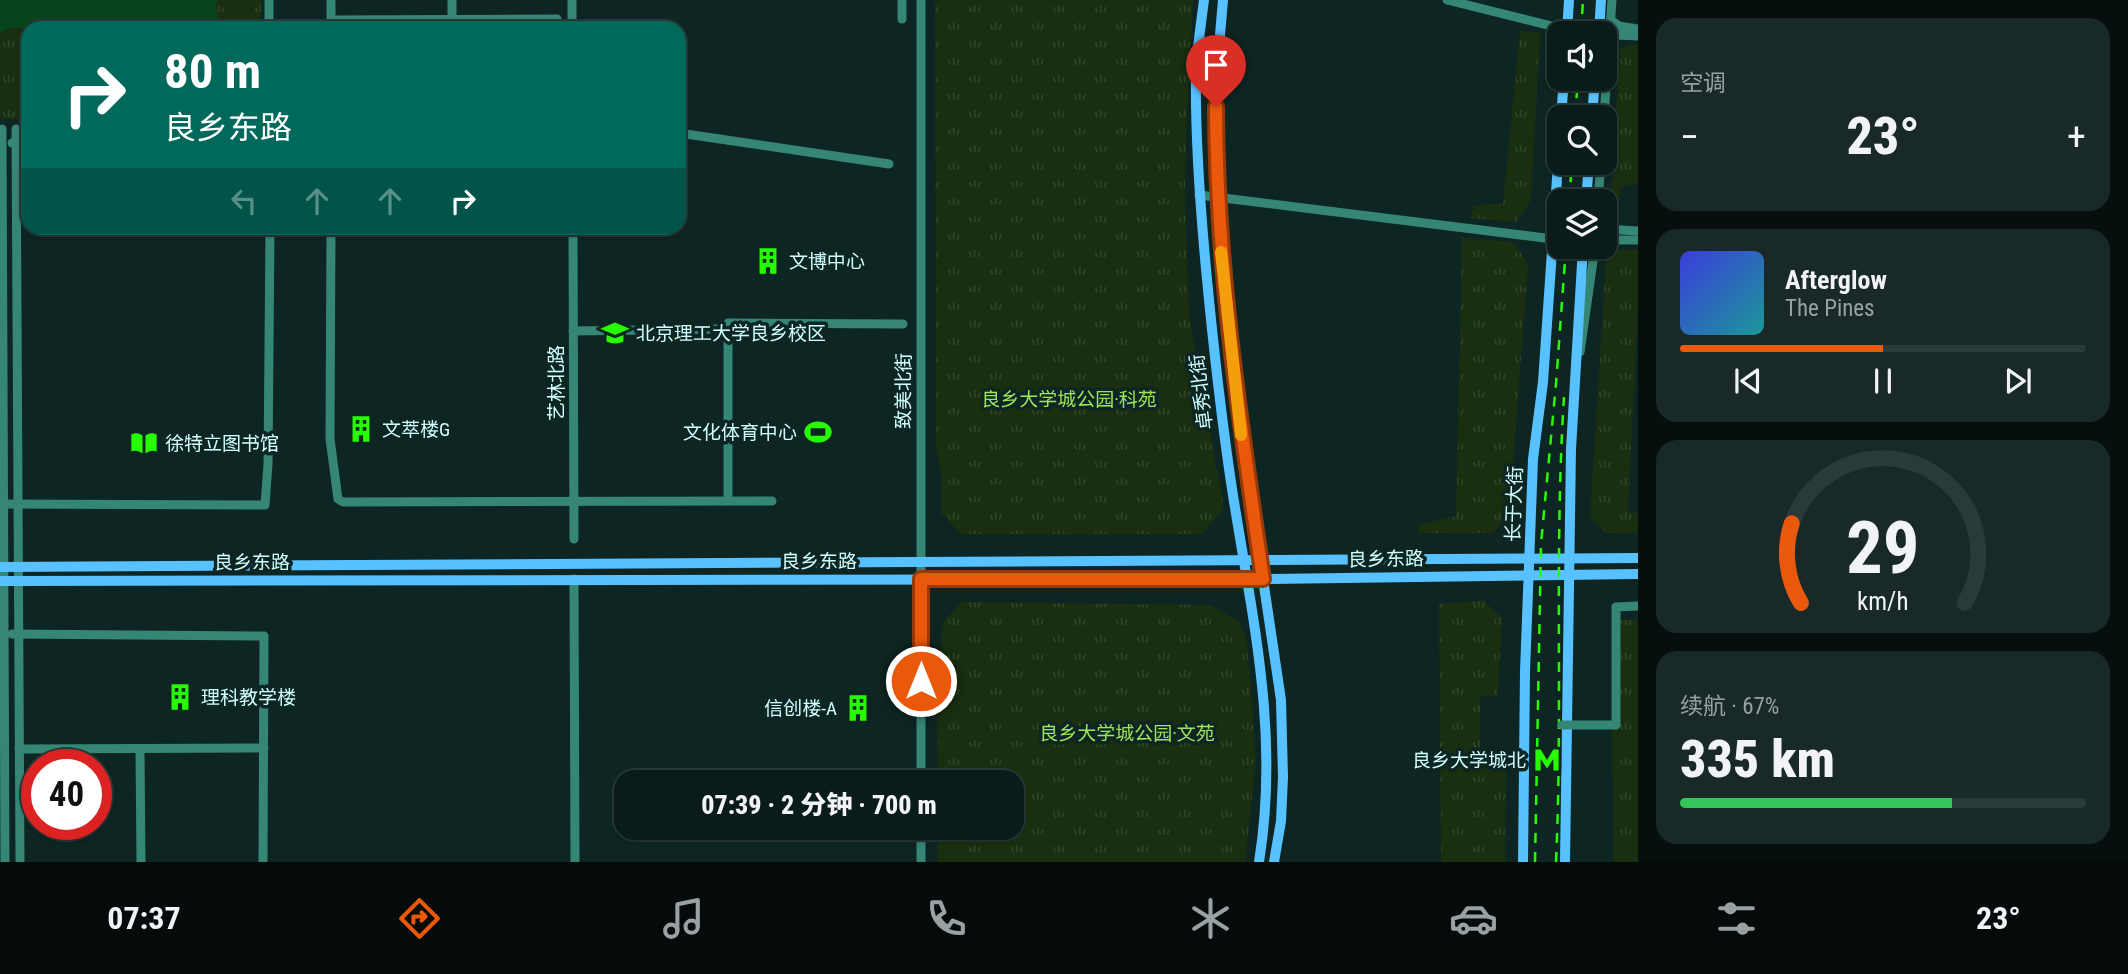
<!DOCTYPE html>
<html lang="zh">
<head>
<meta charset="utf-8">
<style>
	:root { --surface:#0a1c1a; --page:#182927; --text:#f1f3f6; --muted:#99a1a2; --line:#2a3a39; --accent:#ea580c }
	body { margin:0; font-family:"Roboto Condensed","Noto Sans SC",sans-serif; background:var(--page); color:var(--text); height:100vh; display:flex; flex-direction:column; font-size:26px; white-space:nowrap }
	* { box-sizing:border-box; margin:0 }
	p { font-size:23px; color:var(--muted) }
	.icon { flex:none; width:38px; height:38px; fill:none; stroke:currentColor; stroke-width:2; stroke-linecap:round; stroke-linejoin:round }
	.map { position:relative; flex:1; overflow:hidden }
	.panel { display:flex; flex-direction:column; gap:18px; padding:18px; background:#060f0e; width:490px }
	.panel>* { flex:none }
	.banner { position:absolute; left:21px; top:21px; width:665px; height:214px; border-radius:21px; box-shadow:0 2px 5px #0004,0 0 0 2px var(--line); background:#00695c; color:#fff; overflow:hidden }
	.tools { position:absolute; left:1547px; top:21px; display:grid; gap:14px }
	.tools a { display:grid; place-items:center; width:70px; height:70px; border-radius:14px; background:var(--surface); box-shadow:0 2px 5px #0004,0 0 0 2px var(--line); font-size:35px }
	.speed { position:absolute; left:21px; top:749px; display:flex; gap:14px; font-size:35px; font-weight:700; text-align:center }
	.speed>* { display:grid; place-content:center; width:91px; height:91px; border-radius:50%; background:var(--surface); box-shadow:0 2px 5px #0004,0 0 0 2px var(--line); line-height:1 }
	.speed .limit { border:10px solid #d22; background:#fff; color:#111 }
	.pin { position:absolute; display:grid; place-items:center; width:60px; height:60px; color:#fff; margin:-72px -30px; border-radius:50% 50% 50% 0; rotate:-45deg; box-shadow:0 0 7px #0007 }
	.pin .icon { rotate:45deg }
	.me { position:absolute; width:77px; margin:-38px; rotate:0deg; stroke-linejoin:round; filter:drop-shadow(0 0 5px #0008) }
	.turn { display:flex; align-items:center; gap:24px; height:147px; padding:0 28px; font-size:32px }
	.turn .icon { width:91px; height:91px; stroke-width:2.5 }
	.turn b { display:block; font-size:49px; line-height:60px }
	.lanes { display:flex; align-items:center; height:66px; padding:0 28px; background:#0003; justify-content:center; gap:35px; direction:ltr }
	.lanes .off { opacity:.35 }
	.big { font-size:52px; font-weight:800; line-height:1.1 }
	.panel .tile { flex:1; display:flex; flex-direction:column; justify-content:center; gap:10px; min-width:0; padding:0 24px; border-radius:21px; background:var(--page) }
	.panel .dial { align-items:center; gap:0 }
	.dial svg { height:182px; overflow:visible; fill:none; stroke:var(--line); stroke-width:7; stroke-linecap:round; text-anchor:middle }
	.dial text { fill:var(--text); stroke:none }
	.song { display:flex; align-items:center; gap:21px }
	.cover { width:84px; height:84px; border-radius:10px; background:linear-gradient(135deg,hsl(240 70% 55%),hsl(180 70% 35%)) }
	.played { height:7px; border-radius:4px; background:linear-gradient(90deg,var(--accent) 50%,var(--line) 50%) }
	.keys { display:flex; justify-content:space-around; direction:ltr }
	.heat { display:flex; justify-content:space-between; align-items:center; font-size:38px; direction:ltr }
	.charge { height:10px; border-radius:5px; background:linear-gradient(90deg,#34c759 67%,var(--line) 0) }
	.trip { position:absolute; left:614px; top:770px; width:410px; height:70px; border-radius:21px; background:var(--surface); box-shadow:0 2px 5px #0004,0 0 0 2px var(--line); font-weight:800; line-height:70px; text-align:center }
	.tab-bar { display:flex; height:112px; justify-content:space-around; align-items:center; background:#040b0a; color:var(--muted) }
	.tab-bar .icon { width:49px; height:49px }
	.tab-bar .on { color:var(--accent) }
	.tab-bar b { font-size:32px; color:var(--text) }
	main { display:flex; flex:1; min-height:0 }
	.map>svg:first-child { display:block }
</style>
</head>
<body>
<main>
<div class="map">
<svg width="1638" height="862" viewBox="0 0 1638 862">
	<defs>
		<pattern id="park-tufts" width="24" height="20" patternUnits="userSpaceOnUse" patternTransform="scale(1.75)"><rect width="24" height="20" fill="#192f10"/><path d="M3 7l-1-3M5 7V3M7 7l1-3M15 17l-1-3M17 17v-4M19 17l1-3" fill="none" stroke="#2f4428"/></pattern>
	</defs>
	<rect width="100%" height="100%" fill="#0d2523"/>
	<g fill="url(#park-tufts)">
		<path d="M0,0H261V28H28V119H0Z"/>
		<path d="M935,0H1193L1186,128L1185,203L1189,316L1224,508L1202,534H961L941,513V471L936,449Z"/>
		<path d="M1520,31L1540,33L1531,200L1516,222L1470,218L1474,205L1503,204Z"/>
		<path d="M1638,45V183L1620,187L1618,221L1610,209L1620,50L1626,46Z"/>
		<path d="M1462,238L1514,242L1528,265L1509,514L1493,533H1418V525L1456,516Z"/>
		<path d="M1617,250H1638V305L1628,512L1638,513V533H1606L1590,517L1606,260Z"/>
		<path d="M1484,601L1502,618L1498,695L1480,697V767L1506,764L1505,862H1441L1439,604Z"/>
		<path d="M961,602L1210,605L1239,621L1247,641L1256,760L1245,862H938V828H1012V782H938L937,693L943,623Z"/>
		<path d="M1612,620H1638V862H1613Z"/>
	</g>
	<path fill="#07441e" d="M0,0H218C213,9 219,19 222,28H10L0,33Z"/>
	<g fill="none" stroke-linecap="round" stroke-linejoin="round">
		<g stroke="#368675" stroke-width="9">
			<path d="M269,0V28"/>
			<path d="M331,0V28"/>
			<path d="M452,0V20"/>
			<path d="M572,0V28"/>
			<path d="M902,0V19"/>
			<path d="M1447,0L1568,30"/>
			<path d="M331,20L557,19"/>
			<path d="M1611,20L1619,26L1638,29"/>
			<path d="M1609,40L1618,35L1638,36"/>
			<path d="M1604,117L1612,0"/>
			<path d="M2,129L5,862"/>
			<path d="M16,129L20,862"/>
			<path d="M679,133L889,164"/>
			<path d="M12,143H28"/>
			<path d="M1199,195L1553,239"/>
			<path d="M1598,201L1601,163"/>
			<path d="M331,228L330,439L338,499L343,502L772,501"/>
			<path d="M573,228L574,539"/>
			<path d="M1605,229L1638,231"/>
			<path d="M1605,243L1613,240H1638"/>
			<path d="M573,331L728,329"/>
			<path d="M1580,352L1595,247"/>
			<path d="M728,501V323L903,324"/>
			<path d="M0,504L265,505L268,464L270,228"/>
			<path d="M574,579L575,862"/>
			<path d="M12,634L264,636L263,862"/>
			<path d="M19,749L264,748"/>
			<path d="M140,749L141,862"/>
			<path d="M921,782V0"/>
			<path d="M921,828V862"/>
		</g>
		<g stroke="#58c1ff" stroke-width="10">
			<path d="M1204,0C1201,24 1197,49 1196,74C1195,139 1200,204 1206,269C1213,343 1221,416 1232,489C1252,617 1280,732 1259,862"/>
			<path d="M1223,0L1216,81V184L1233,378L1281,700L1283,777L1281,821L1274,862"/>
			<path d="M1567,33L1569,0"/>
			<path d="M1599,33L1601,0"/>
			<path d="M1561,117L1564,79"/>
			<path d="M1592,117L1595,79"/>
			<path d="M1586,201L1589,163"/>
			<path d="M0,567L1638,558"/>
			<path d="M0,581L1263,579L1638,574"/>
			<path d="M1523,862L1525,671L1533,459L1543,382L1559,149"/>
			<path d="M1565,862L1571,449L1583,247"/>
		</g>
		<g stroke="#27fc00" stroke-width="2.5" stroke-dasharray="10 9" stroke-linecap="butt">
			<path d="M1581,33L1583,0"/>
			<path d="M1575,117L1578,79"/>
			<path d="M1569,201L1572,163"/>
			<path d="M1535,862L1541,544L1556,384L1566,247"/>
			<path d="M1556,862C1563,707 1554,552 1564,397"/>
		</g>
		<path stroke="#368675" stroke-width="9" d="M1562,725H1616V607L1638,606"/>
	</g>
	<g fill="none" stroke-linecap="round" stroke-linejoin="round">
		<defs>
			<path id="route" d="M921,681V579H1263C1240,421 1216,266 1216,107"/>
		</defs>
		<use href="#route" stroke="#983908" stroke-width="18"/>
		<use href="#route" stroke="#ea580c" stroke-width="12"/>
		<path stroke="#f59e0b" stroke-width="12" d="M1221,252L1241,435"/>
	</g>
	<defs>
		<symbol id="building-bare" viewBox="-9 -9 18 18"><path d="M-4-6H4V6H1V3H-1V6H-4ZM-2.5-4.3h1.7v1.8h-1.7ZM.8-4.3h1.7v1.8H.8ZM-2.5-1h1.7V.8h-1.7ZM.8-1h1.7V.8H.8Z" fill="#27fc00" stroke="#0d2523" stroke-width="2.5" paint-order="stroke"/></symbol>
		<symbol id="university-bare" viewBox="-9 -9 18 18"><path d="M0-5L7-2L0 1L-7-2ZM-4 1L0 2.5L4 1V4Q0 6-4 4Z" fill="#27fc00" stroke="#0d2523" stroke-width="2.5" paint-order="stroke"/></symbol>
		<symbol id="stadium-bare" viewBox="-9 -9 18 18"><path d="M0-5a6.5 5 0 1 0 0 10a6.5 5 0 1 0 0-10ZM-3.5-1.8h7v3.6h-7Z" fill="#27fc00" stroke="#0d2523" stroke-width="2.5" paint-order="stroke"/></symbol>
		<symbol id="library-bare" viewBox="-9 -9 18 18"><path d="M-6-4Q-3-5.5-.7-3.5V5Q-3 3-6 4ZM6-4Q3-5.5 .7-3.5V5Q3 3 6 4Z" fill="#27fc00" stroke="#0d2523" stroke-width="2.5" paint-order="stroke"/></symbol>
		<symbol id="metro-bare" viewBox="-9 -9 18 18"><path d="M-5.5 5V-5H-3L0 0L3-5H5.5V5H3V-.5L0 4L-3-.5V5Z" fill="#27fc00" stroke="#0d2523" stroke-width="2.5" paint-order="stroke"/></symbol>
	</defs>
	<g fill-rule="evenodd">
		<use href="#building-bare" x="749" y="242" width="38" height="38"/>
		<use href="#university-bare" x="596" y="314" width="38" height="38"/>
		<use href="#building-bare" x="342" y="410" width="38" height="38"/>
		<use href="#stadium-bare" x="799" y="413" width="38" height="38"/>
		<use href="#library-bare" x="125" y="424" width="38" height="38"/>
		<use href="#building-bare" x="161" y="678" width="38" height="38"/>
		<use href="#building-bare" x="839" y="689" width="38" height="38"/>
		<use href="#metro-bare" x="1528" y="741" width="38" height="38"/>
	</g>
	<g text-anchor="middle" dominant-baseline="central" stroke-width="7" stroke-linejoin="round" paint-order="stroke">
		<g font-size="19" fill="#d1fff9" stroke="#0d2523" text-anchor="start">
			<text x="789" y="261">文博中心</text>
			<text x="636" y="333">北京理工大学良乡校区</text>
			<text x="382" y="429">文萃楼G</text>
			<text x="797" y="432" text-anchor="end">文化体育中心</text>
			<text x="165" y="443">徐特立图书馆</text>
			<text x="201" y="697">理科教学楼</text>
			<text x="837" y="708" text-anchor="end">信创楼-A</text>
			<text x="1526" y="760" text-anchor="end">良乡大学城北</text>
		</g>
		<g font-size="19" fill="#d1fff9" stroke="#0d2523">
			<text transform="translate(556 383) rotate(-90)">艺林北路</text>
			<text transform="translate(903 391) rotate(-90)">致美北街</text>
			<text transform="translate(1201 392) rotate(-97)">卓秀北街</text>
			<text transform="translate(1514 504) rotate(-88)">长于大街</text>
			<text transform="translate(1386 559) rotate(-1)">良乡东路</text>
			<text x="819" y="561">良乡东路</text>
			<text x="252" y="562">良乡东路</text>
		</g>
		<g font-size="19" fill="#9fe557" stroke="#0d2523">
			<text x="1069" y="399">良乡大学城公园·科苑</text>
			<text x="1127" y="733">良乡大学城公园·文苑</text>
		</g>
	</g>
</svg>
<div class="tools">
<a><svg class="icon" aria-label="sound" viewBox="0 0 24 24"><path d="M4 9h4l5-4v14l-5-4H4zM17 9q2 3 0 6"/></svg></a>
<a><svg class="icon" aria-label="search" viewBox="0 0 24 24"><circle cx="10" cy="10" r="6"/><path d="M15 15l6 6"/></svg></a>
<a><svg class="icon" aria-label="layers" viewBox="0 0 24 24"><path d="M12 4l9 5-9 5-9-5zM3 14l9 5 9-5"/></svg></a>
</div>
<div class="speed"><div class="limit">40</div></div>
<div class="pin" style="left:1216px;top:107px;background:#d93025"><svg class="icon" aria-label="arrive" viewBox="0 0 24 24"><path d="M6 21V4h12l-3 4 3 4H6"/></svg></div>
<svg class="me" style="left:921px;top:681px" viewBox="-20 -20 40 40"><circle r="17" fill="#ea580c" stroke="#fff" stroke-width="3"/><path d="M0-11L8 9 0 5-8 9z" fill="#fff"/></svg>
<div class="trip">07:39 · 2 分钟 · 700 m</div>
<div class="banner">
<div class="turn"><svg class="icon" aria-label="right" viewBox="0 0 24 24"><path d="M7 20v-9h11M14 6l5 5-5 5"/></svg><div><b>80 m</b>良乡东路</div></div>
<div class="lanes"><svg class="icon off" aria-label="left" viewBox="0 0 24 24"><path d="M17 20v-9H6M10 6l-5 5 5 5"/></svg><svg class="icon off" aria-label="ahead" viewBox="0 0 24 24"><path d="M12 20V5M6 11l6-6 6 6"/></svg><svg class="icon off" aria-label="ahead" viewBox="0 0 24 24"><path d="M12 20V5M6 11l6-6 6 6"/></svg><svg class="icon" aria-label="right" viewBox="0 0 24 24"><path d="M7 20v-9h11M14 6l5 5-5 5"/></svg></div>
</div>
</div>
<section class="panel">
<div class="tile"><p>空调</p>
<div class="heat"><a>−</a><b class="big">23°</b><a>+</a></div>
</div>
<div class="tile">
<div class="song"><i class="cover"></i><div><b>Afterglow</b><p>The Pines</p></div></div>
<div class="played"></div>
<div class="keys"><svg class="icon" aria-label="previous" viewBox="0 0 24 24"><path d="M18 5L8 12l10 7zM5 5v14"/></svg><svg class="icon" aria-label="pause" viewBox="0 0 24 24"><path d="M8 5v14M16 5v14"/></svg><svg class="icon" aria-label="next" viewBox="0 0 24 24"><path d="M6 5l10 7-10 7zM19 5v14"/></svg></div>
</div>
<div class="tile dial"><svg viewBox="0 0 100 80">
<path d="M14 69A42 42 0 1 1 86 69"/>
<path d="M14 69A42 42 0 0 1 10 34" stroke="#ea580c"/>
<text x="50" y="56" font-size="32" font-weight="700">29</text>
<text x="50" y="72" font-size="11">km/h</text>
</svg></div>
<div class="tile"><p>续航 · 67%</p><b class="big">335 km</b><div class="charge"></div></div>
</section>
</main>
<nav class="tab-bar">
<b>07:37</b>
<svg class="icon on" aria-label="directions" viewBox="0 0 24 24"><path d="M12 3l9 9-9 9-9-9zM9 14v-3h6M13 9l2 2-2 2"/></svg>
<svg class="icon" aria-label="music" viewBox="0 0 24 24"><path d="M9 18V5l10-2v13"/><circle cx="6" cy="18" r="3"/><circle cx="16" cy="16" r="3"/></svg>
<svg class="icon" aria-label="phone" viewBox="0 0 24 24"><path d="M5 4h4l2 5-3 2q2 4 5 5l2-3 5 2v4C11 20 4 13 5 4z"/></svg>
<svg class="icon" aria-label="climate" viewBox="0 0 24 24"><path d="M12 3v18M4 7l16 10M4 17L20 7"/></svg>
<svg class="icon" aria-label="car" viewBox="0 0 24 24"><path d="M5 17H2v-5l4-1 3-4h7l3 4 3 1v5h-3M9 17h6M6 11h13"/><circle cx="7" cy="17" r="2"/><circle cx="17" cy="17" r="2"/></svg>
<svg class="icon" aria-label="filters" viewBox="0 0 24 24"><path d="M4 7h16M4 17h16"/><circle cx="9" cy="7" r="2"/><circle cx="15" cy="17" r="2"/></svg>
<b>23°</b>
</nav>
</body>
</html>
